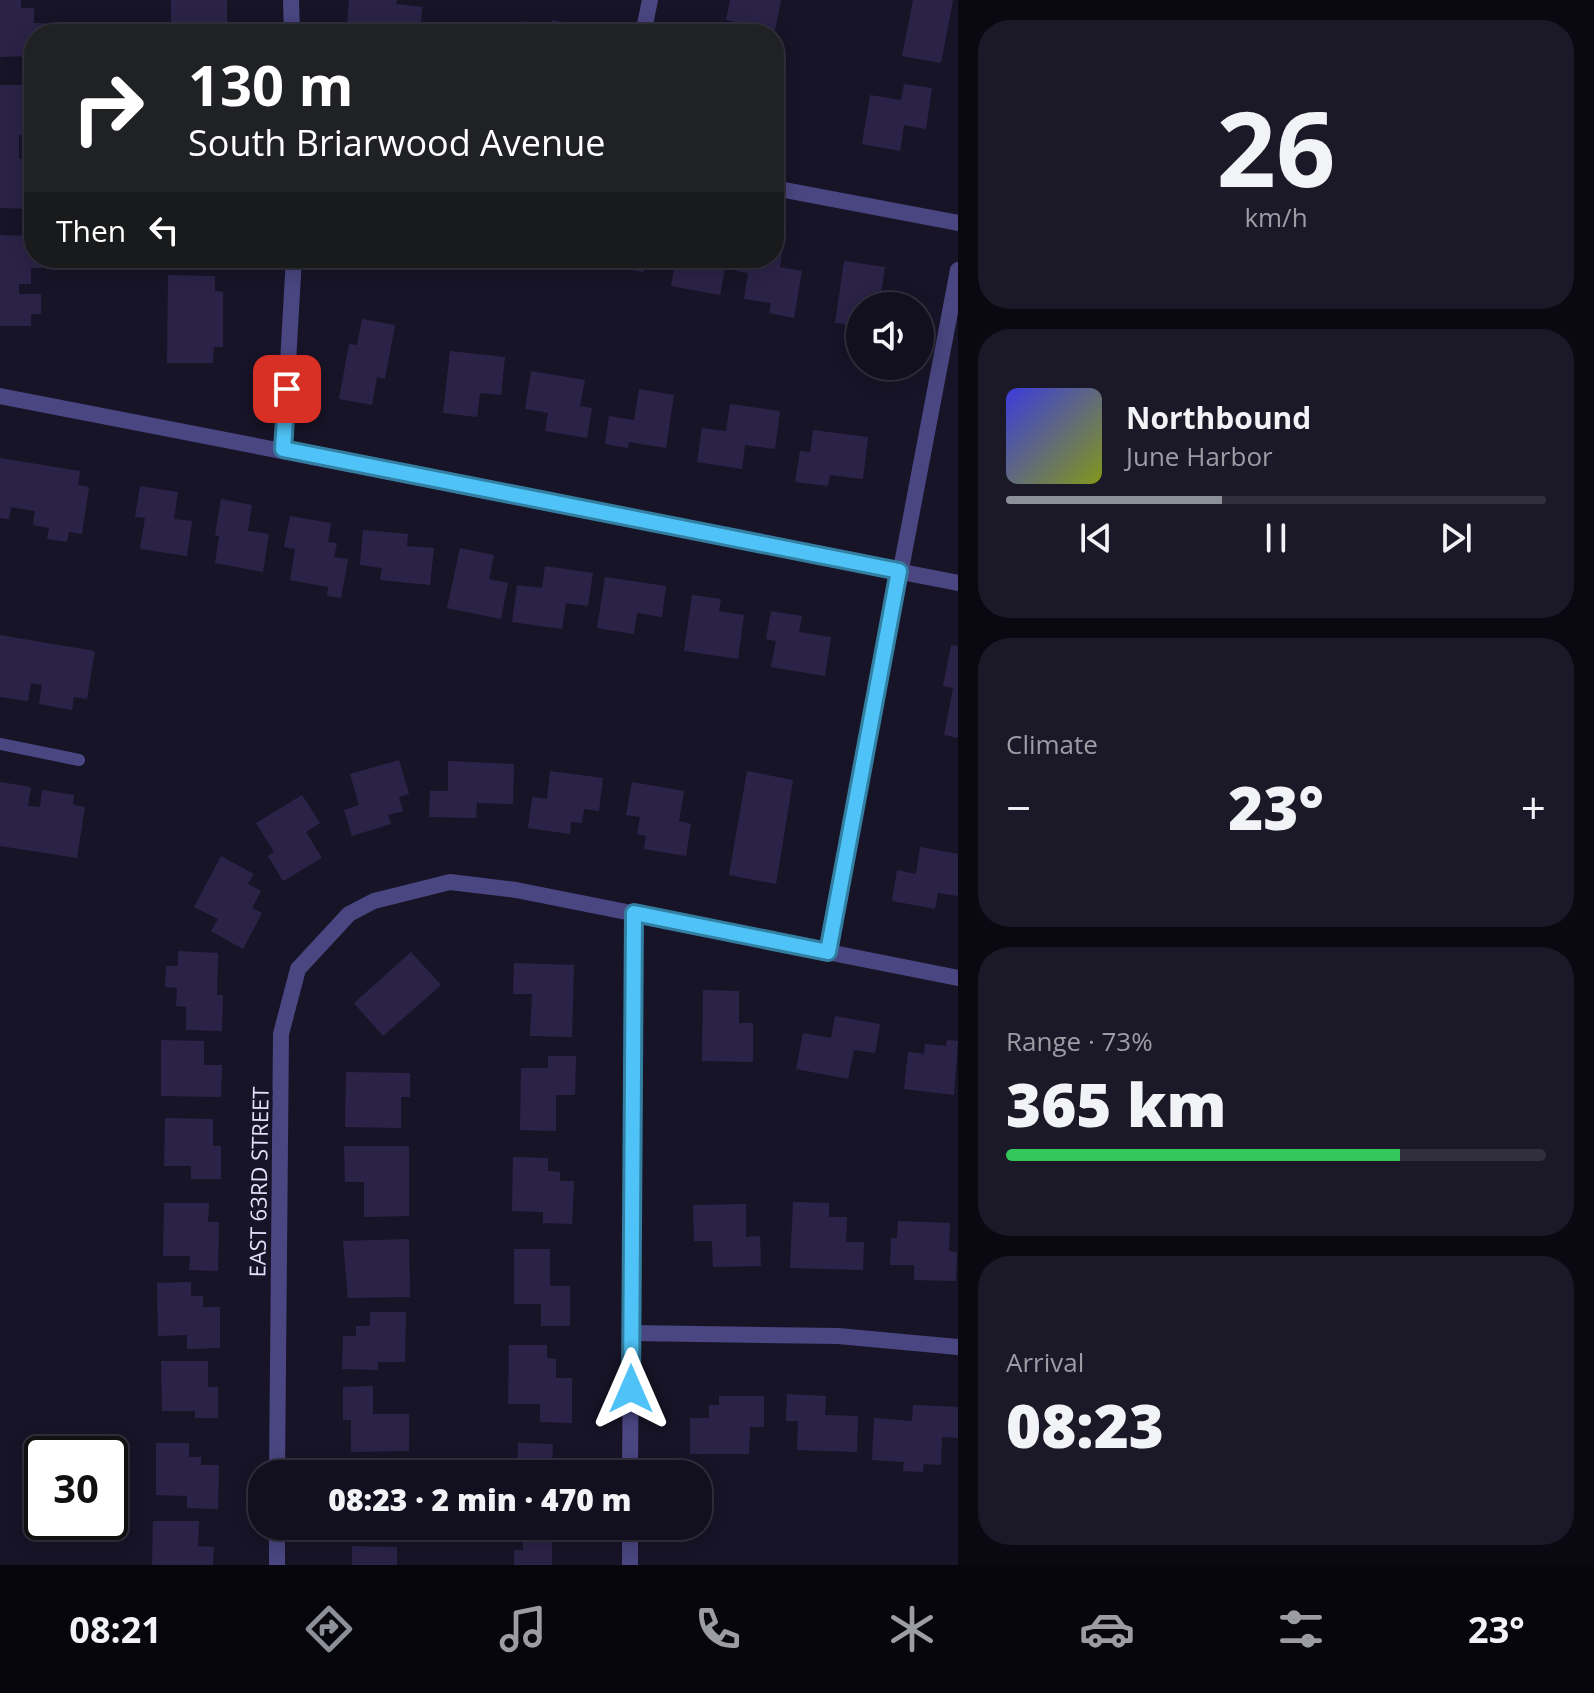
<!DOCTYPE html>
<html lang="en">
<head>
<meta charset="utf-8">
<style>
	:root { --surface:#120f1e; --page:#1b1827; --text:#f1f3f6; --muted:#9c9ca4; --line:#312f3c; --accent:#8c9099 }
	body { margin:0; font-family:"Open Sans",sans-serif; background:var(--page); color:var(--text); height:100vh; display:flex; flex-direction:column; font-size:30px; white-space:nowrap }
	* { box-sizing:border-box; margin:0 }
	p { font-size:26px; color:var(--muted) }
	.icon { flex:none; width:44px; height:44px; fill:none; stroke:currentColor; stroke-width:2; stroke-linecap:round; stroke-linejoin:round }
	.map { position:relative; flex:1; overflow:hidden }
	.side { display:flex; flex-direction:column; gap:20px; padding:20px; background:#0a0810; width:636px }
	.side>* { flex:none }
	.guide { position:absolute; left:24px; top:24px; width:760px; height:244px; border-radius:32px; box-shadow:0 4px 20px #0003,0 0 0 2px var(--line); background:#202124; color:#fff; overflow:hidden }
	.fabs { position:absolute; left:846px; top:292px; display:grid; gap:16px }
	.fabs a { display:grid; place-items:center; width:88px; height:88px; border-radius:50%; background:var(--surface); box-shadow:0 4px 20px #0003,0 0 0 2px var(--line); font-size:40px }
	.speed { position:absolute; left:24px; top:1436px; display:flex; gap:16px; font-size:40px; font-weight:700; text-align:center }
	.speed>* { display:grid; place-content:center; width:104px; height:104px; border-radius:50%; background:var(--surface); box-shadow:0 4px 20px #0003,0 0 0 2px var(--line); line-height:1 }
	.speed .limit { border:4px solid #111; border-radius:12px; background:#fff; color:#111 }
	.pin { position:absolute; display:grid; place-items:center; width:68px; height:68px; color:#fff; margin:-34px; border-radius:16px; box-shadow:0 4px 12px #0006 }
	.me { position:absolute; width:88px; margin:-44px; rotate:0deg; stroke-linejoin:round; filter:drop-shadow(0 0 6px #0008) }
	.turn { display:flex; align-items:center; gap:28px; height:168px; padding:0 32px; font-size:36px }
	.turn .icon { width:104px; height:104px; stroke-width:2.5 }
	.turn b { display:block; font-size:56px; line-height:68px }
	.then { display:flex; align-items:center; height:76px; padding:0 32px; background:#0003; gap:16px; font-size:30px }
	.big { font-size:60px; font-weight:800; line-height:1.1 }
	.side .tile { flex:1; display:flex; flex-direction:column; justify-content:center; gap:12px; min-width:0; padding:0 28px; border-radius:32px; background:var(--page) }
	.side .dial { align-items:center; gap:0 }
	.dial b { font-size:104px; line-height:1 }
	.song { display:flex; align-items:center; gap:24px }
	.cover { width:96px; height:96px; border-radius:12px; background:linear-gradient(135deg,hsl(240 70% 55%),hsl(70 70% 35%)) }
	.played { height:8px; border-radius:4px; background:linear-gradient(90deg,var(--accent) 40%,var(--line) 40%) }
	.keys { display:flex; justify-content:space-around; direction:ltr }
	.heat { display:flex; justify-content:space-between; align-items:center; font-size:44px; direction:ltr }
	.charge { height:12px; border-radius:6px; background:linear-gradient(90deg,#34c759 73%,var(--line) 0) }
	.trip { position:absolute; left:248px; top:1460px; width:464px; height:80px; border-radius:32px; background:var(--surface); box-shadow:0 4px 20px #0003,0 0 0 2px var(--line); font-weight:800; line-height:80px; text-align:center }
	.menu { display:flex; height:128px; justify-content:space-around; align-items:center; background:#07060c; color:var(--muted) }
	.menu .icon { width:56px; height:56px }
	.menu .on { color:var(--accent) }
	.menu b { font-size:36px; color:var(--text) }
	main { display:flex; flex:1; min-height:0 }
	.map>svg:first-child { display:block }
</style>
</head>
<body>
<main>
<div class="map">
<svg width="958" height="1565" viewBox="0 0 958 1565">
	<rect width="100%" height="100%" fill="#181428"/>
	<g fill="#2b2347">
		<path d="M0,0H21V8H34V23H44V34H34L33,56L0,57Z"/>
		<rect x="171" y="0" width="56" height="34"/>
		<path d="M349,0H397L396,4L422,7L420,34H346Z"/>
		<path d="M730,0H781L775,30L726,20Z"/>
		<path d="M913,0H953L941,63L902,56Z"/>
		<path d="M552,20L580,25L578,34H519L521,21L551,27Z"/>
		<path d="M904,84L932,88L926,129L904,125L900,151L862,144L870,95L901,100Z"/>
		<path d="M0,85H33V135H19V159H32L31,209L0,208Z"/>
		<path d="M0,235L32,236L34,258H42V268H31V284H19V294H41V314H31V326H0Z"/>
		<path d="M774,246L783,248L780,267L802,271L794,318L769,313L771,303L744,299L748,273L736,271L738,258H774Z"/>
		<rect x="167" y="258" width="38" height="5"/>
		<path d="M577,258H646L644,272L577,262Z"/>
		<path d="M676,258H727L720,295L671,286Z"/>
		<path d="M844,261L885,267L881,294L896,296L895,306H860V326L835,323Z"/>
		<path d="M168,275L215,276V291L223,292V347H214L213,363H167Z"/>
		<path d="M362,319L395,325L385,379L377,377L372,405L339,399L349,344L357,345Z"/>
		<path d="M450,351L505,357L501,395L480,393L477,417L443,413Z"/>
		<path d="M531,371L585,380L580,406L592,408L587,438L545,431L548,413L525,409Z"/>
		<path d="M639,389L674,395L666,448L629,442L628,448L605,444L609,416L634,420Z"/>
		<path d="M730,404L780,411L775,449L745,445L742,469L697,462L702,428L726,431Z"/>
		<path d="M813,430L868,437L863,479L830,475L828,486L795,482L800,451L810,452Z"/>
		<path d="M0,458L80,471L78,485L89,487L82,534L69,532L67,542L47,539L49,528L33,525L35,511L11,507L9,519L0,518Z"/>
		<path d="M140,486L178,492L174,519L192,521L187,556L140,549L145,518L135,517Z"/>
		<path d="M221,499L252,505L248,531L269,534L263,572L215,563L219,536L215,535Z"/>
		<path d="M290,516L331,523L328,542L337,543L334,557L348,559L341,598L327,596L328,587L290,580L295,549L284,547Z"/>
		<path d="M363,530L408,534L407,546L434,548L430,585L380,580L382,568L360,565Z"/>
		<path d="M460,548L494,555L489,579L508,583L501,619L447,608Z"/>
		<path d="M545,566L593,573L588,606L566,603L562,629L512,622L517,585L542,588Z"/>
		<path d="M605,577L666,586L662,617L637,613L634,634L597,628Z"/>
		<path d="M692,595L721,599L719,611L744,615L738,659L684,651Z"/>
		<path d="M771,611L802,616L799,632L831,637L825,676L771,667L776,641L766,639Z"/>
		<path d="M0,635L95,651L87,699L74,697L72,710L39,704L42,685L31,683L28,701L0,697Z"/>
		<path d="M951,645L958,646V738L944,735L953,688L943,686Z"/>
		<path d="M399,760L409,794L399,797L403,811L388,815L391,824L352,836L344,810L359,805L350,774Z"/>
		<path d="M448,761L514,764L513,804L477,803L476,818L429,817L430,791H448Z"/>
		<path d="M550,771L603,778L599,811L584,809L582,823L571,822L570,834L528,828L532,797L547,799Z"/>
		<path d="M747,771L793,780L776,884L729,875Z"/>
		<path d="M0,782L31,787L28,806L40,807L42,790L74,795L73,805L85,807L77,858L0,846Z"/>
		<path d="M632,782L684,791L679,821L691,824L686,856L644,849L646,836L637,834L640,817L626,815Z"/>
		<path d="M302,795L320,823L306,832L322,858L283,881L268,856L274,852L256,823Z"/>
		<path d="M920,847L958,854V896L938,893L935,909L892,901L897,870L916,874Z"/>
		<path d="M221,856L254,874L248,884L261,891L252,908L262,913L243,949L211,931L218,919L194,907Z"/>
		<path d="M178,951L218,953L217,995H223L222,1031L186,1030V1007L176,1006L177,988L165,987L166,966H178Z"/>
		<path d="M411,952L441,985L383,1036L354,1003Z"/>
		<path d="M514,963L574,965L572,1037L530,1036L532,994H513Z"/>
		<path d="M703,990L739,991V1023H753V1062L702,1061Z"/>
		<path d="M835,1016L880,1024L875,1053L854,1050L848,1079L796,1069L803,1033L831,1038Z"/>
		<path d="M161,1040L204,1041V1065H222L221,1097L161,1096Z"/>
		<path d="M947,1040L958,1041L954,1095L904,1089L908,1052L924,1054L925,1044L946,1046Z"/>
		<path d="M548,1056H576L575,1095H556V1131L520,1130L521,1068H548Z"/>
		<path d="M346,1072L410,1073V1097H401V1128L345,1127Z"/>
		<path d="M165,1118L213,1119V1146H221V1179H191V1166H164Z"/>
		<path d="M344,1146H409V1216L364,1217V1182H345Z"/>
		<path d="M513,1157L548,1158V1171L560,1172V1181H574L572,1224L543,1223V1212L512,1211Z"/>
		<path d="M793,1202L829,1203V1217H847L846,1242H864L863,1270L790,1268Z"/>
		<path d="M164,1203H209L208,1222H219L218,1271L189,1270L190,1256H163Z"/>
		<path d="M746,1204V1237L760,1236L761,1266L713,1267L712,1241H694L693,1205Z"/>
		<path d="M898,1221L950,1223L949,1251L957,1252L956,1281L914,1280V1265H890L891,1238H897Z"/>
		<path d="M409,1239L410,1297L348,1298L343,1241Z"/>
		<path d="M514,1249H550V1286H570V1326H541V1304H514Z"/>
		<path d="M191,1282V1296H203V1307H220V1348L187,1349V1335L158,1336L157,1283Z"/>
		<path d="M370,1312H406L405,1362H378V1370L342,1369L343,1336H356V1326H370Z"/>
		<path d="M509,1345H547V1358L556,1359V1378H572V1423L540,1422V1404H508Z"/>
		<path d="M161,1361H208V1387H218V1418H195V1411H162Z"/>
		<path d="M373,1386V1414H409V1451L351,1452V1420H343V1387Z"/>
		<path d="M787,1394L826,1396L825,1415L858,1416L857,1452L797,1450L798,1421H786Z"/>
		<path d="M719,1396H764V1427H750L749,1454H690V1418H709V1405H719Z"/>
		<path d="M913,1405L958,1407V1438L942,1437L941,1465L924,1464L923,1472L903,1471L904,1462L872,1460L874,1418L912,1421Z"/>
		<path d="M156,1443H189V1457H201V1465H219L218,1509L187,1508V1496L156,1495Z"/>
		<path d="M518,1443L553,1444L552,1474H517Z"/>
		<path d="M368,1466L403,1467V1474H367Z"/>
		<path d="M153,1521H199L198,1546L214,1547L213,1565H152Z"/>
		<path d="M341,1526H376L375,1537L341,1536Z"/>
		<path d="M523,1536H552V1565H514V1550H523Z"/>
		<path d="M352,1546L397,1547V1565H352Z"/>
	</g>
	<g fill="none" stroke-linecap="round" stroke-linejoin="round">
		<path stroke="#494681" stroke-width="12" d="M0,744L79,760"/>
		<g stroke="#494681" stroke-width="16">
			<path d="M291,0L292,34"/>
			<path d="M643,34L650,0"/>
			<path d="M774,188L958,223"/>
			<path d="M0,396L958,583"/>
			<path d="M283,449L294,258"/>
			<path d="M828,952L958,270"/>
			<path d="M631,1333L838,1336L958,1347"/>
			<path d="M277,1474L281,1034L298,969L349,914L374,901L450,882L516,890L958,978"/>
			<path d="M630,1474L634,913"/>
			<path d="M277,1565V1526"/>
			<path d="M630,1565V1526"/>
		</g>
	</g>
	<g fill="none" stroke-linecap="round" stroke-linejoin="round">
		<defs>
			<path id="route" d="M287,389L283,449L899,571L828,952L634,913L631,1389"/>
		</defs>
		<use href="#route" stroke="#337fa1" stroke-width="20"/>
		<use href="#route" stroke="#4fc3f7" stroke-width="14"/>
	</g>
	<g text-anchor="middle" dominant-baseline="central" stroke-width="8" stroke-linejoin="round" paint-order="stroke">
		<g font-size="22" fill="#e4e0fb" stroke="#181428">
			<text transform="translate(258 1182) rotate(-89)">EAST 63RD STREET</text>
		</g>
	</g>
</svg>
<div class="fabs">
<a><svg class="icon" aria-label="sound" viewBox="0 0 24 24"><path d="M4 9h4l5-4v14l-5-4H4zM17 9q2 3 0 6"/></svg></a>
</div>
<div class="speed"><div class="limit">30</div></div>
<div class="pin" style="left:287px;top:389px;background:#d93025"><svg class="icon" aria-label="arrive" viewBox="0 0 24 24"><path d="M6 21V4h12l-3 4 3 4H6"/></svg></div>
<svg class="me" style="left:631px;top:1389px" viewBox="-20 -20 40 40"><path d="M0-17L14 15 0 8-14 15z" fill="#4fc3f7" stroke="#fff" stroke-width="4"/></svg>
<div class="trip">08:23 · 2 min · 470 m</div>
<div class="guide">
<div class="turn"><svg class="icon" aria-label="right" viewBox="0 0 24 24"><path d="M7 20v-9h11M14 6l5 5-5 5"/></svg><div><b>130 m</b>South Briarwood Avenue</div></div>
<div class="then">Then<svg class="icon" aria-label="left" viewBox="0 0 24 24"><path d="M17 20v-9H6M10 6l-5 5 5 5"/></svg></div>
</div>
</div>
<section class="side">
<div class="tile dial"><b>26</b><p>km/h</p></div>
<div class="tile">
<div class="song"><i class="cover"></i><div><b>Northbound</b><p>June Harbor</p></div></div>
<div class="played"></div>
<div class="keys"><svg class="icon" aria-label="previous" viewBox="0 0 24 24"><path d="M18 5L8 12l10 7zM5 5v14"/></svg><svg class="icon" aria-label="pause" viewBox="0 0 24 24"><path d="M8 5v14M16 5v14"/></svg><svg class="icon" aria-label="next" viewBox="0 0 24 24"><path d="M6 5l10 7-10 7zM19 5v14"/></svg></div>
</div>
<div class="tile"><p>Climate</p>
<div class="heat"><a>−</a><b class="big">23°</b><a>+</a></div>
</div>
<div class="tile"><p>Range · 73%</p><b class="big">365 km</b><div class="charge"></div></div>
<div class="tile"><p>Arrival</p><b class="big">08:23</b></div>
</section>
</main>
<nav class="menu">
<b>08:21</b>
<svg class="icon on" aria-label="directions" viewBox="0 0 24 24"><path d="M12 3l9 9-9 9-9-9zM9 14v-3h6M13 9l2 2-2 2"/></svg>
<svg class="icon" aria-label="music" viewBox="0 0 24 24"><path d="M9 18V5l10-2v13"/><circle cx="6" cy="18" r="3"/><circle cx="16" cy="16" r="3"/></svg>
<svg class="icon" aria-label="phone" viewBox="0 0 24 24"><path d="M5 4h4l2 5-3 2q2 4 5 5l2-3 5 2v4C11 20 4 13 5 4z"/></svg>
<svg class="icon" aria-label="climate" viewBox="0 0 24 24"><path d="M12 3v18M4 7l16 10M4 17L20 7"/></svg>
<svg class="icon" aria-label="car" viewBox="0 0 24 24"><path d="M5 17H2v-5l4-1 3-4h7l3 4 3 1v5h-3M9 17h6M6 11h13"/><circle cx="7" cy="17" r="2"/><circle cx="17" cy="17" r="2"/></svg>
<svg class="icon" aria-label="filters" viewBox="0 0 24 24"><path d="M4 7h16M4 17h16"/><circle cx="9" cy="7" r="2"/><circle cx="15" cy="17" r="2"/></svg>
<b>23°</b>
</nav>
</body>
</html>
